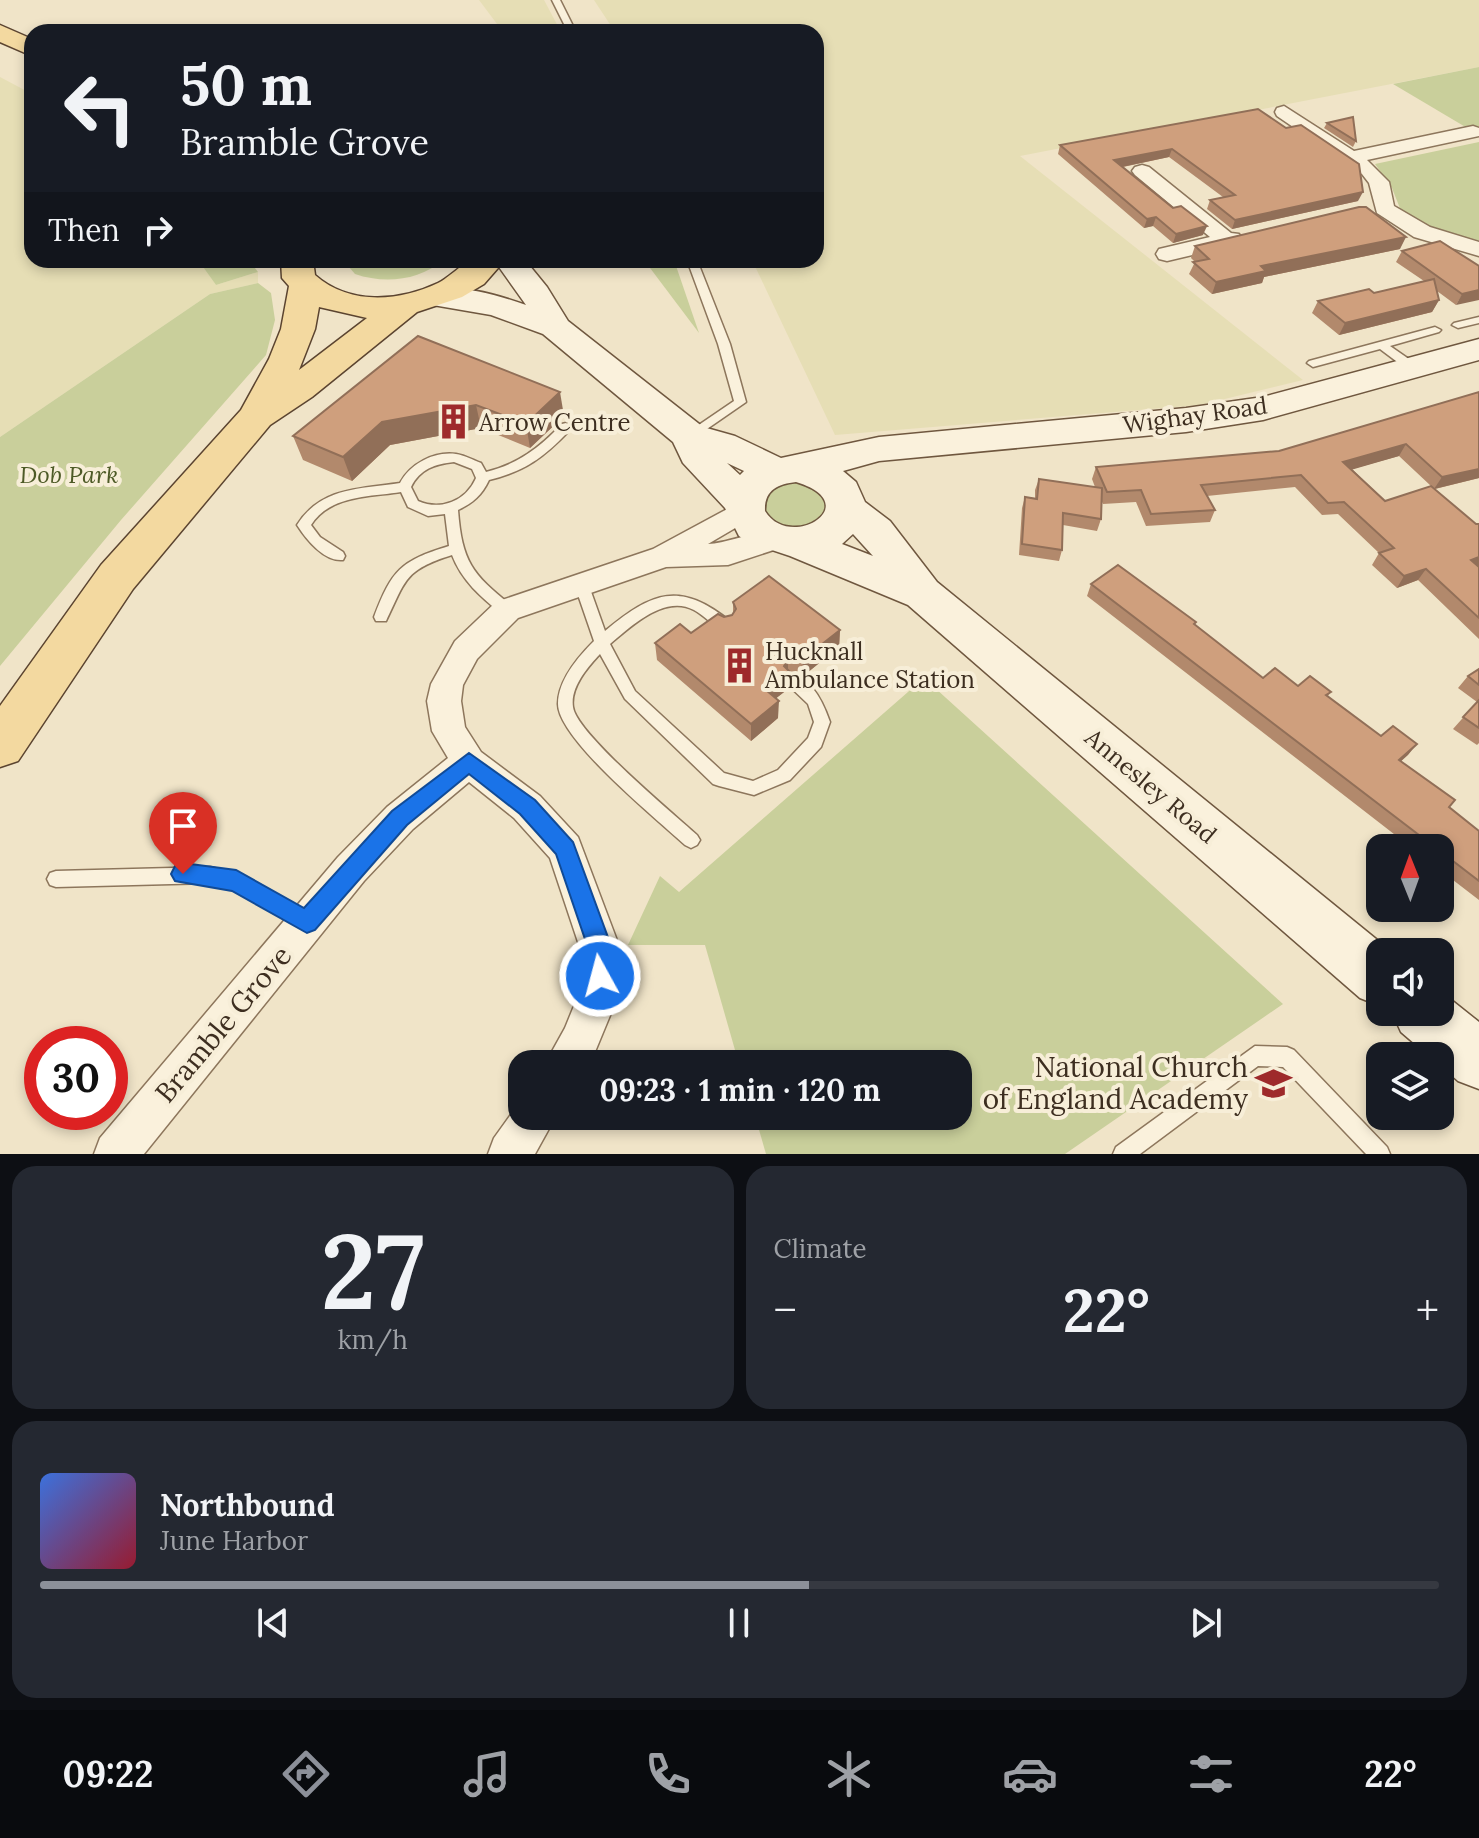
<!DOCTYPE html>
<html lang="en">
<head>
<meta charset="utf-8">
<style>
	:root { --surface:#171b24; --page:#242831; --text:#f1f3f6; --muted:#9ea1a6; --line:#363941; --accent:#8c9099 }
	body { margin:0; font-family:Lora,serif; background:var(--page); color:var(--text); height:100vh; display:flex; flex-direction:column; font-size:30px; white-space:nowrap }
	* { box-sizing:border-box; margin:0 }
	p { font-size:26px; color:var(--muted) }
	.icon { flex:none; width:44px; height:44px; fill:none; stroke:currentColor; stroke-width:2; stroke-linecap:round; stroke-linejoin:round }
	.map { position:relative; height:1154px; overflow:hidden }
	.side { display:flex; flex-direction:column; gap:12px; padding:12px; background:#0d0f14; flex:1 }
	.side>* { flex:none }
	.hud { position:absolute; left:24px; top:24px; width:800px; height:244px; border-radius:24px; box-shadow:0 4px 12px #0003; background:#171b24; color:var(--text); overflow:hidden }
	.needle { width:52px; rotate:359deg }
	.tools { position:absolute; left:1366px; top:834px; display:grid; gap:16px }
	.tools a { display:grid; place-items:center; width:88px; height:88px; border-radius:16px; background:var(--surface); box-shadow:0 4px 12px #0003; font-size:40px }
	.speed { position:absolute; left:24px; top:1026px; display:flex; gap:16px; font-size:40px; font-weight:700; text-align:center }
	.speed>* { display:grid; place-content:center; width:104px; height:104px; border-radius:50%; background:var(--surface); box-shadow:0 4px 12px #0003; line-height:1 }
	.speed .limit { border:12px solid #d22; background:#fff; color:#111 }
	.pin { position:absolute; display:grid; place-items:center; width:68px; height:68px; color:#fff; margin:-82px -34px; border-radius:50% 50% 50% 0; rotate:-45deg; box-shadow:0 0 8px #0007 }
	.pin .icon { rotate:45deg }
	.me { position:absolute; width:88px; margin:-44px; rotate:353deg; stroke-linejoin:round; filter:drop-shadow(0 0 6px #0008) }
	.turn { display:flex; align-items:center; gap:28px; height:168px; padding:0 24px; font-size:36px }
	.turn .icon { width:104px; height:104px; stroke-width:2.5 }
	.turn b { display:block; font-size:56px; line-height:68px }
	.then { display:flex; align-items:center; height:76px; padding:0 24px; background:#0003; gap:16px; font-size:30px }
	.big { font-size:60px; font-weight:700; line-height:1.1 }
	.side .widget { flex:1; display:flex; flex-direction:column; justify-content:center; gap:12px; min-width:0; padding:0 28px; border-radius:24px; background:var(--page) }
	.side .dial { align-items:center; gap:0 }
	.dial b { font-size:104px; line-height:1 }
	.song { display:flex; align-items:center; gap:24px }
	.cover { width:96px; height:96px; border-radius:12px; background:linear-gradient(135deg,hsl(220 70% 55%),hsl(350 70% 35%)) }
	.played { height:8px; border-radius:4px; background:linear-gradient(90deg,var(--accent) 55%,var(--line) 55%) }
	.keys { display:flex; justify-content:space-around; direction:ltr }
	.heat { display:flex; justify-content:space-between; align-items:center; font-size:44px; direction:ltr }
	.side .tiles { flex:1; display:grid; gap:12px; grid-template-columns:1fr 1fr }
	.widget:last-child { grid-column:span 2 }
	.trip { position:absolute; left:508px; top:1050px; width:464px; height:80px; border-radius:24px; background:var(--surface); box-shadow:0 4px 12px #0003; font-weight:700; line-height:80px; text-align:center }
	.tab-bar { display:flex; height:128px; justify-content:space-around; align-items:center; background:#090b0e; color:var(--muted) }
	.tab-bar .icon { width:56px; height:56px }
	.tab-bar .active { color:var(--accent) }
	.tab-bar b { font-size:36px; color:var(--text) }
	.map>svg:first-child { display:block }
</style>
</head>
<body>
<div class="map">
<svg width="1479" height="1154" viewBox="0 0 1479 1154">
	<rect width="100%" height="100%" fill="#f0e4c8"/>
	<g fill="#e6deb5">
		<path d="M479,0H544L561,32H503Z"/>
		<path d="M594,0H1479V67L1020,156L1303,380L1200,405L835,435L752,260H816V32H615Z"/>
		<path d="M0,77L32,94V260H198L216,285L258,272V283L210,294L0,437Z"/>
	</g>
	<g fill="#c9cf9b">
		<path d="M1479,67V135L1393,84Z"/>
		<path d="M1479,142V244L1429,229L1401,211L1392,188L1375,164Z"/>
		<path d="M198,260H249L258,272L216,285Z"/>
		<path d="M343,260H443C419,281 384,284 355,274Z"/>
		<path d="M644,260H674L699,333Z"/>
		<path d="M258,283L271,293L275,320L266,355L121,520L0,666V437L210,294Z"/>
		<path d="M790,479L814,484L830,506L811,527L786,529L765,518L761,493Z"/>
		<path d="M924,678L1283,1004L1065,1154H766L755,1116H958V1064H739L705,945H628L660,876L679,892Z"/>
	</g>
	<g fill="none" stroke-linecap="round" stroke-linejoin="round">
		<defs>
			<g id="lane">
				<path d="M552,0H560L576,32H568Z"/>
				<path d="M687,260H697L730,344L746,402L691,440L685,436L687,433L734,401L718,344Z"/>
				<path d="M1479,317V323L1458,328L1452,325L1454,323Z"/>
				<path d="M1435,327L1441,330L1439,332L1390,346L1416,364V370H1408L1380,349L1313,367L1307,363L1309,361Z"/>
				<path d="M566,423L572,427L570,430C544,457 526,471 489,480C482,495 473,503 458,510C462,562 472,574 512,606L514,610L512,614H502C481,597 462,581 452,555C404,570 406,580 386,621H376L374,617C392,570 400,561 449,546L445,514L428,516L408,507L401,492C370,497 330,495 311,525L320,537L343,552L345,556L343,560C324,562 306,539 297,525C321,487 360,489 400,483C410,464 434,451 456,454C464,455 473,460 481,463L486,472C518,464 539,448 562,424ZM454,462L472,469L476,478C466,501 441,511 418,501L411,487C420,469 435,464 454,462Z"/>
				<path d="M582,581L587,582L589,586L605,631C653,591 680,581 731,622L733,626L731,630L726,632C714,627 705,616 694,610C665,594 631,626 610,644L635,691L724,773L753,781L778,770L808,738L814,722L808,704L786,683L789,679C811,673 824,705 830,722L821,747L790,780L754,795L719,786L713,784L625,699L600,654C588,667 570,687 573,707C576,733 674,814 697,835L700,840L697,845L691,848L685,845C658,820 558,739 558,704C558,680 578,657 594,641L575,586L577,582Z"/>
				<path d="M210,867L242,875L313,916L316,922L313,928L307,931L301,928L232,888L210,883L56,887L50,885L47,879L50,873L56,871Z"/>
				<path d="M1255,1046L1287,1047L1294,1050L1387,1147L1390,1154H1366L1283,1067L1258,1066L1140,1154H1113L1116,1147Z"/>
			</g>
			<g id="street">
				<path d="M1284,106L1354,151L1473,126L1479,128V136L1367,160L1389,182L1394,206L1430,227L1479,242V256L1414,237L1377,213L1369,183L1362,174L1277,116L1275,112L1277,108Z"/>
				<path d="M1142,165L1149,167L1231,233L1239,234L1242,239L1239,244L1167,261L1159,259L1156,254L1159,249L1210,237L1135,175L1132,171L1135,167Z"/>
				<path d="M744,500L754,503L758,510L754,517L708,544C732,543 766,525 786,532L791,539L786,546L728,565L666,567L518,618L477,659L463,685L461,701L465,727L481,752L540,796L578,837L621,951L616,1001L590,1064H545L565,1028L576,1001L581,951L550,858L514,818L469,782L413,829L364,881L144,1154H94L100,1138L338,857L387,807L448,758L432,731L427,701L431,684L455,641L496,602L653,549Z"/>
				<path d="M522,1099V1116H556L535,1154H488L494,1138Z"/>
			</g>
			<g id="secondary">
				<path d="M494,260H525L547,287L568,321L703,427L735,436L781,458L879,437L1186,408L1263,397L1479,339V360L1263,420L1186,432L879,461L843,471L856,482L865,502L890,521L937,582L1392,952H1380V1006L1360,998L908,605L790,556L748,542L739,536L725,508L683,463L673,442L543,334L491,315L427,304L422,297L427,290C456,283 498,295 526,305ZM727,463L744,471L740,475ZM796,482C868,504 790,552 765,511C764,490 778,484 796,482ZM853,534L873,556L842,544Z"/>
				<path d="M1440,991L1479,1022V1089L1458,1081L1440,1065V1056H1429L1401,1032L1392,1012H1440Z"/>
			</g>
			<g id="primary">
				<path d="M0,25L32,39V56L0,42Z"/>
				<path d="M281,260H313L315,275C349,305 398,302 438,283C449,278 463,262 474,260C484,258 495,260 505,260L484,284L462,297L417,312L312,397L270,425L133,589L18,761L0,767V706L101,565L241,410L269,359L281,329L289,286L282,278ZM319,307L367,318L299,370L315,329Z"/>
			</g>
		</defs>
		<use href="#lane" stroke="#8d765c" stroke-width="3"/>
		<use href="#street" stroke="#8d765c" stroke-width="3"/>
		<use href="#secondary" stroke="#6f573f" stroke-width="3"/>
		<use href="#primary" stroke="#5b4430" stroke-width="3"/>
		<use href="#lane" fill="#faf1dc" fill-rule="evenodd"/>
		<use href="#street" fill="#faf1dc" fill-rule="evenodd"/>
		<use href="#secondary" fill="#faf1dc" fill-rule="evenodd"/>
		<use href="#primary" fill="#f3d9a0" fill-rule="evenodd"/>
	</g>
	<g fill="#b2896c" fill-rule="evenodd">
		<path d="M1327,123L1356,141L1353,147L1324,128Z"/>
		<path d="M1286,128L1358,201L1232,229L1207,209L1210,200L1223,197L1169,157L1123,167L1203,235L1173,243L1153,226L1144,228L1058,154L1060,145Z"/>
		<path d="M1195,246L1400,249L1264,277L1262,283L1212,294L1189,274L1195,262L1191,258Z"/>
		<path d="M1402,251L1479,266L1456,305L1437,291L1439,300L1432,312L1339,335L1312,313L1318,301L1374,293L1424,281L1396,262Z"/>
		<path d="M418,336L564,416L530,448L481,428L390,445L352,481L303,460L293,436Z"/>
		<path d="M1479,392V478L1435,489L1476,524H1479V639L1418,580L1397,588L1372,565L1379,553L1338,514L1322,515L1295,487L1207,496L1215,510L1210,522L1146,526L1136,502L1103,504L1102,502L1101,519L1097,531L1063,525L1062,550L1059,561L1019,555L1022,508L1025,497L1035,498V490L1039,479L1095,487L1092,479L1096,467L1279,451ZM1399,456L1431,486L1385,501L1352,469Z"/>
		<path d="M1091,584L1195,625L1263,678L1331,692L1327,697L1381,736L1417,744L1401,761L1449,807L1479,831V900L1440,870V848H1412L1087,596Z"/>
		<path d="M733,602L840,630L839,647L802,677H788V689L776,698L778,718L751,741L657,660L655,643L691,633L732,615L733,613Z"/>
		<path d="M1479,669V743L1477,745L1453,729L1477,702L1458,688L1468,676Z"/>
	</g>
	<g fill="#916f58">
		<path d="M1172,149L1169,157L1112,169L1114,160Z"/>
		<path d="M1363,192L1358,201L1232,229L1235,220Z"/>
		<path d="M1156,217L1153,226L1144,228L1147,219Z"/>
		<path d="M1207,226L1203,235L1173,243L1176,234Z"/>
		<path d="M1406,237L1400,249L1264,277L1262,283L1212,294L1216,282L1261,266Z"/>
		<path d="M1479,290V300L1456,305L1462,294Z"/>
		<path d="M1439,300L1432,312L1339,335L1345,323Z"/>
		<path d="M560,392L564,416L530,448L526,424Z"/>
		<path d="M476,405L481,428L390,445L352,481L343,457L382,422Z"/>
		<path d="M1406,444L1399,456L1337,474L1343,462Z"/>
		<path d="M1479,469V478L1434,489L1442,477Z"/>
		<path d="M1479,557V566L1462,572L1471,560Z"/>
		<path d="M1426,569L1418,580L1397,588L1404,576Z"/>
		<path d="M840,630L839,647L802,677L803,659Z"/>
		<path d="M788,660V689L765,707L766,690Z"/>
		<path d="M779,701L778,718L751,741V724Z"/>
		<path d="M1417,744L1408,755L1390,771L1399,760Z"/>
	</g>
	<g fill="#cf9f7d" stroke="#916f58" stroke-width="2">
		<path d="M1258,109L1286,128L1301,125L1359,164L1363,192L1235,220L1210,200L1235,195L1172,149L1114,160L1173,208L1181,206L1207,226L1176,234L1156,217L1147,219L1060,145Z"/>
		<path d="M1353,117L1356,141L1327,123Z"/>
		<path d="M1359,207H1366L1406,237L1261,266L1266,271L1216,282L1193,262L1209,259L1195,246Z"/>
		<path d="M1440,241L1479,266V290L1462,294L1402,251Z"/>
		<path d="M1434,279L1439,300L1345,323L1318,301L1369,289L1374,293Z"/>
		<path d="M418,336L560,392L526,424L476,405L382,422L343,457L293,436Z"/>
		<path d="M1479,392V469L1442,477L1406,444L1343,462L1385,501L1431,486L1476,524H1479V557L1471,560L1479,567V618L1426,569L1404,576L1379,553L1394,548L1344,502L1328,503L1301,475L1201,485L1215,510L1151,514L1141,490L1107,492L1096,467L1279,451Z"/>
		<path d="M1039,479L1102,488L1101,519L1063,513L1062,550L1022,544L1025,497L1037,499Z"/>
		<path d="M1118,565L1196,622L1194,624L1263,678L1275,668L1298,686L1310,676L1331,692L1326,695L1381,736L1393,726L1417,744L1399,760L1455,800L1449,807L1479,831V881L1440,851V848H1436L1091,584Z"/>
		<path d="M769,576L840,630L803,659L788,660L784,666L789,671L766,690L779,701L751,724L655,643L680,624L691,633L718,614L724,617L732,615L736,609L733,602Z"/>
		<path d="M1479,669V685L1468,676Z"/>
		<path d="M1479,700V728L1463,717Z"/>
	</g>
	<path fill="#1a73e8" stroke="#114b97" stroke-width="2" d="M469,753L535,800L573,842L613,951L612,976L609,984L600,988L592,984L588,976L589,951L556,854L520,814L469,774L407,825L315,930L307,933L232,891L175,881L171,874L175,866L183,863L236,870L304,908L392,811Z"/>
	<defs>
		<symbol id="building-bare" viewBox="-9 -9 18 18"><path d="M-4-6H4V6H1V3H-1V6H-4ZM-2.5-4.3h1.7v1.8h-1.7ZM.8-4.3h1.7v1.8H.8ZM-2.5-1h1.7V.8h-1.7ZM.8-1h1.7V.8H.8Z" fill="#9e2a2b" stroke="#f7eed8" stroke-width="2.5" paint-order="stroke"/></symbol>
		<symbol id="school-bare" viewBox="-9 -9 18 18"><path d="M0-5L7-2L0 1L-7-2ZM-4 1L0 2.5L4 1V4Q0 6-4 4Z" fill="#9e2a2b" stroke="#f7eed8" stroke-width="2.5" paint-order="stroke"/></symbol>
	</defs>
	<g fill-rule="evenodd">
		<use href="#building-bare" x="428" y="396" width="51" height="51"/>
		<use href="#building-bare" x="714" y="640" width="51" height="51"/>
		<use href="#school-bare" x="1248" y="1058" width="51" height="51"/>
	</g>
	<g text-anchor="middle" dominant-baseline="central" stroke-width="8" stroke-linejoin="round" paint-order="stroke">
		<g font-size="24" fill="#3d2e20" stroke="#f7eed8">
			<text transform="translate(1195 415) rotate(-8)">Wighay Road</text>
			<text transform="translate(1151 786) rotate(40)">Annesley Road</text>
		</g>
		<g font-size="24" fill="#3d2e20" stroke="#f7eed8" text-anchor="start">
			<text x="479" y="422">Arrow Centre</text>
			<text x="765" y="651">Hucknall<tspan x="765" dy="28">Ambulance Station</tspan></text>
		</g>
		<g font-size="24" font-style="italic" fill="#4d5a26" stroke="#f7eed8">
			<text x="69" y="474">Dob Park</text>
		</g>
		<g font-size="28" fill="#3d2e20" stroke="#f7eed8">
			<text transform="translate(223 1024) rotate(-50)">Bramble Grove</text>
		</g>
		<g font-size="28" fill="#3d2e20" stroke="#f7eed8" text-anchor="end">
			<text x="1248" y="1067">National Church<tspan x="1248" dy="32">of England Academy</tspan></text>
		</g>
	</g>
</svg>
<div class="tools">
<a><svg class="needle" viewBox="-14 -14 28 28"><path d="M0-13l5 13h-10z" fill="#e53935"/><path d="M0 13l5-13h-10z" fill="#9ea1a6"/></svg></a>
<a><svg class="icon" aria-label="sound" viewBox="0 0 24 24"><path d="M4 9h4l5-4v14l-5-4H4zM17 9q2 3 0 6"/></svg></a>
<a><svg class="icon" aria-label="layers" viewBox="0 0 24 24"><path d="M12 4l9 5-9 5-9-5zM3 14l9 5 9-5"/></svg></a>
</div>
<div class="speed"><div class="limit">30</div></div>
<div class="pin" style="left:183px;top:874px;background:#d93025"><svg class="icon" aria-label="arrive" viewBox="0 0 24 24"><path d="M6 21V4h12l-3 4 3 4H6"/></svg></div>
<svg class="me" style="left:600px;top:976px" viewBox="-20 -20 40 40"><circle r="17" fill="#1a73e8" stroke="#fff" stroke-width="3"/><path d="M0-11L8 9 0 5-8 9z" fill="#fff"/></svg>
<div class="trip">09:23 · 1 min · 120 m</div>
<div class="hud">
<div class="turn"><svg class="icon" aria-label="left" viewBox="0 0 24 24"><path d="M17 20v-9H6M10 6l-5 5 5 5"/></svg><div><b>50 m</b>Bramble Grove</div></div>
<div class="then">Then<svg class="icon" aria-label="right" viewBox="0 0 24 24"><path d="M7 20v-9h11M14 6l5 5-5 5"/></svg></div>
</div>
</div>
<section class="side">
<div class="tiles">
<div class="widget dial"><b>27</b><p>km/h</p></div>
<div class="widget"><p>Climate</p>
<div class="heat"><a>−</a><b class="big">22°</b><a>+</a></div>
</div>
<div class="widget">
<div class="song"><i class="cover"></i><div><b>Northbound</b><p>June Harbor</p></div></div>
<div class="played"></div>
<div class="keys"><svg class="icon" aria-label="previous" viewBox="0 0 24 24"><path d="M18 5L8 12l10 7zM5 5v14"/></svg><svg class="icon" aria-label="pause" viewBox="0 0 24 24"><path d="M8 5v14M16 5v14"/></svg><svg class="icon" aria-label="next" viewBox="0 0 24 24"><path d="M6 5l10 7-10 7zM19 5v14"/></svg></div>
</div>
</div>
</section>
<nav class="tab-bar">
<b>09:22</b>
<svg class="icon active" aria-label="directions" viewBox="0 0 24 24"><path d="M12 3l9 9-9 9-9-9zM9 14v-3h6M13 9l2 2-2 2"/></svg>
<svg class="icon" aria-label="music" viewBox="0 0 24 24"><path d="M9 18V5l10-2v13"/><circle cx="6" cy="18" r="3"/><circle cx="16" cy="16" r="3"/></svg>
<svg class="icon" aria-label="phone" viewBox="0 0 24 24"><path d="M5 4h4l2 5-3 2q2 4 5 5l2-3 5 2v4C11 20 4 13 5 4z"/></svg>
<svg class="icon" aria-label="climate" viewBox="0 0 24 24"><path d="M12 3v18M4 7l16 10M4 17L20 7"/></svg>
<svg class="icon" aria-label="car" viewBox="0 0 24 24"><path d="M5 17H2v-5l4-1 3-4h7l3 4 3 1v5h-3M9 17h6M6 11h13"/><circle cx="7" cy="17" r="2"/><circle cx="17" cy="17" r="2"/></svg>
<svg class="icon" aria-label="filters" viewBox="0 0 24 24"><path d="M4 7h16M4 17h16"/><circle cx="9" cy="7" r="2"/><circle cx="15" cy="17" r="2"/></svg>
<b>22°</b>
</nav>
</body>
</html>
